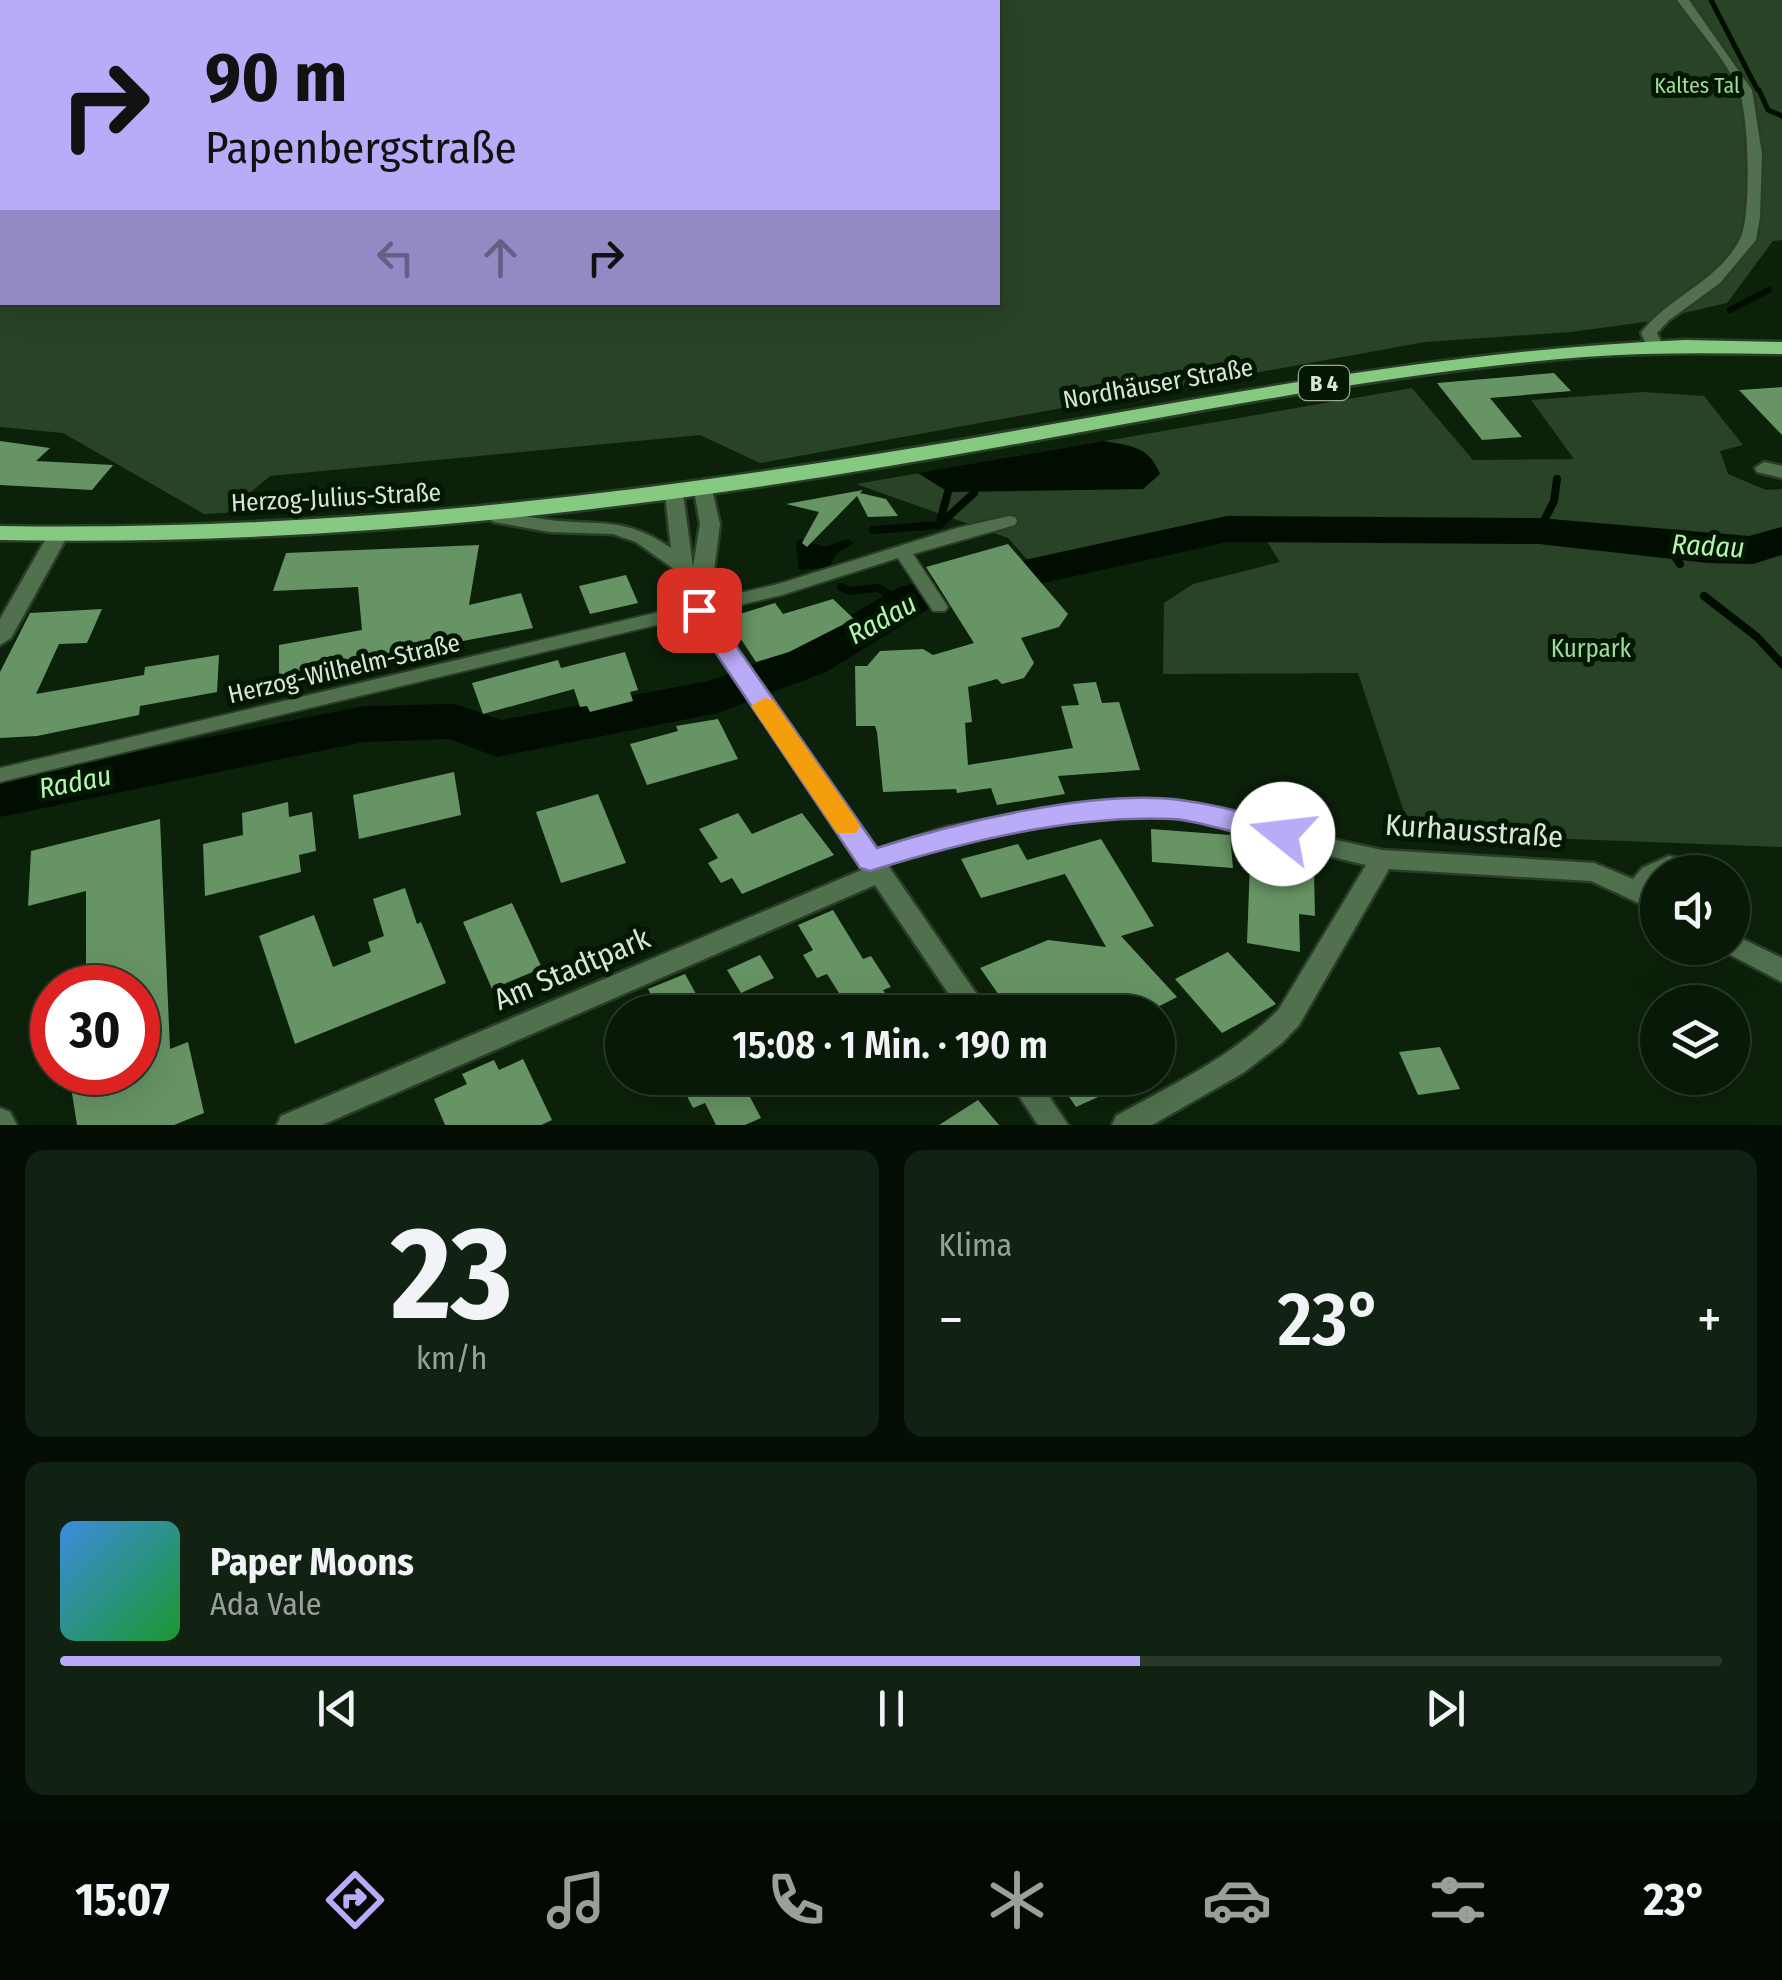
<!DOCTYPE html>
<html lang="de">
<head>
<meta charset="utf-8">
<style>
	:root { --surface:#091908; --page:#122212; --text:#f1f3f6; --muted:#99a09c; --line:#293829; --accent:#b9abf7 }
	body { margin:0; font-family:"Fira Sans Condensed",sans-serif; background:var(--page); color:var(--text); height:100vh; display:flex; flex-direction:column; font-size:38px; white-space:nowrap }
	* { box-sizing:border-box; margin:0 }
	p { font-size:32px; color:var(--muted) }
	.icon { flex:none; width:55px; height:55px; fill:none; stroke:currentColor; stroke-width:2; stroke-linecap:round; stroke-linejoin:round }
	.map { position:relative; height:1125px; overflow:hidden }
	.details { display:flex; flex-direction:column; gap:25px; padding:25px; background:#050e04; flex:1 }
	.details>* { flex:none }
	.top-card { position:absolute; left:0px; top:0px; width:1000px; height:305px; box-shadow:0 10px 40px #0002,0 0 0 2px var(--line); background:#b9abf7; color:#111; overflow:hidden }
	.controls { position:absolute; left:1640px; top:855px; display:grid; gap:20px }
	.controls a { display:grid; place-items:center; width:110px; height:110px; border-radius:50%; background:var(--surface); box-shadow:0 10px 40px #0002,0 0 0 2px var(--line); font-size:50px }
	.speed { position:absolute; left:30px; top:965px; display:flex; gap:20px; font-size:50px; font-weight:700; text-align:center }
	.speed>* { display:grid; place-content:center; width:130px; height:130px; border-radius:50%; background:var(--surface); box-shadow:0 10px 40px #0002,0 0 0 2px var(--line); line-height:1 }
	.speed .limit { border:15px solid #d22; background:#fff; color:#111 }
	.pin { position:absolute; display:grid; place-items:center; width:85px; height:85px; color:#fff; margin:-42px; border-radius:20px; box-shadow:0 5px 15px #0006 }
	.me { position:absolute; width:110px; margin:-55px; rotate:286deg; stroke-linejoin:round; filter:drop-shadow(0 0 8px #0008) }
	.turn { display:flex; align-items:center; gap:35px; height:210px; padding:0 40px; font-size:45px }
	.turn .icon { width:130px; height:130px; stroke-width:2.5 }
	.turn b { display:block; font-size:70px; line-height:85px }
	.lanes { display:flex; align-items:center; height:95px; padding:0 40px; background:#0003; justify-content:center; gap:50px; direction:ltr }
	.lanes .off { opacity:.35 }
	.big { font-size:75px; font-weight:600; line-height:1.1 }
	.details .widget { flex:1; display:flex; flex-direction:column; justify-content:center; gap:15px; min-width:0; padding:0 35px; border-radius:20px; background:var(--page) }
	.details .dial { align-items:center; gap:0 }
	.dial b { font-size:130px; line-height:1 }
	.song { display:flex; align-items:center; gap:30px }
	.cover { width:120px; height:120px; border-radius:15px; background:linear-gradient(135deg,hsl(210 70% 55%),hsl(130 70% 35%)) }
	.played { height:10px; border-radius:5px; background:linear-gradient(90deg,var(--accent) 65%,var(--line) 65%) }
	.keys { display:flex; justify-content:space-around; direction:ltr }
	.heat { display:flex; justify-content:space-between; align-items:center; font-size:55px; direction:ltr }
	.details .tiles { flex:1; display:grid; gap:25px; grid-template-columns:1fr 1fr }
	.widget:last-child { grid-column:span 2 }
	.trip { position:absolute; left:605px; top:995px; width:570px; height:100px; border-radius:50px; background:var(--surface); box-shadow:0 10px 40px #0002,0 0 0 2px var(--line); font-weight:600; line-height:100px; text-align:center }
	.dock { display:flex; height:160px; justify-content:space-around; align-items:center; background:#040a03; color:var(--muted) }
	.dock .icon { width:70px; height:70px }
	.dock .active { color:var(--accent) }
	.dock b { font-size:45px; color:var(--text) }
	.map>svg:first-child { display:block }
</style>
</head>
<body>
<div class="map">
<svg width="1782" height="1125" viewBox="0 0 1782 1125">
	<rect width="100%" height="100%" fill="#0c210a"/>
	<g fill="#294327" fill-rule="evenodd">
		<path d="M0,0H1782V240L1773,241L1727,303L1645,322L1571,332L1425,342L760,463L700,435L270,476L226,513L204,514L63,433L0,427ZM2,2H998V302H2Z"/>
		<path d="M1412,388L1473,460L1574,459L1531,400L1643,392L1704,396L1743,445L1720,451L1728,474L1766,490L1782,489V847L1411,833L1358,673L1163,674L1164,603L1193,584L1280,562L1266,540L1224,537L1040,574L1008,538L856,484Z"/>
	</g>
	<g fill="#000d00">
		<path d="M1104,441C1131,446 1149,446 1160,474L1143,489L948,492L918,473Z"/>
		<path d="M801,539L825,547L848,539L854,543L837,553L829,567L799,570L796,542Z"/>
	</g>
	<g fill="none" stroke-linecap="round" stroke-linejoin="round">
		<g stroke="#000d00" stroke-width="5">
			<path d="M1711,0L1757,89"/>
			<path d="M1759,90L1768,110L1782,116"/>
		</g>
		<path stroke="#000d00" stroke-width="6" d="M1730,310L1769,290"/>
		<g stroke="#000d00" stroke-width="8">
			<path d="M939,525L974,493"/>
			<path d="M873,530L939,525L948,492"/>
			<path d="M1539,531L1554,501L1557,479"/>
			<path d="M1667,545L1680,564"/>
			<path d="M841,587L849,591L879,588L903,604"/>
			<path d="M1704,596L1757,637L1782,664"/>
		</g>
		<path fill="#000d00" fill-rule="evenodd" d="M1227,516L1539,518L1749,536L1782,527V555L1753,564L1708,563L1539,544L1227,542L930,608L826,672L718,713L497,757L449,739L364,742L0,817V779L364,706L455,704L501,720L709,681L792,650L899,587Z"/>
	</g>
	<g fill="#679464">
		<path d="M1554,373L1571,391L1490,398L1522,437L1482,440L1437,383Z"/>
		<path d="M1782,387V435L1739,390Z"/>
		<path d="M0,441L50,448L36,461L113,465L92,490L0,485Z"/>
		<path d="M863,490L860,493L886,499L898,516L868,517L857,496L807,547L802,543L819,512L786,504Z"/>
		<path d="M1008,544L1068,614L1059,627L1021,638L1034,663L1024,678L1002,684L997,679L968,687L972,722L965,723L968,765L1073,748L1061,706L1079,705L1073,684L1096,682L1102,703L1119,702L1140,770L1058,776L1065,794L997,805L991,788L957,793L956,789L883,792L877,732L875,726H856L855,666H867L880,651L923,649L933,655L974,643L926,567Z"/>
		<path d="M479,545L469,605L521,593L533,628L279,675V645L362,630L358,587L273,591L286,553Z"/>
		<path d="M626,575L638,603L590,614L579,586Z"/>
		<path d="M833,599L854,619L789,652L756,662L727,618L775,603L783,614Z"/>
		<path d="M102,609L87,643L59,644L36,694L144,675L145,667L219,655L217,692L140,706L139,715L37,736L0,738V672L30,613Z"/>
		<path d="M625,652L638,690L630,692L633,701L590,712L587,706L580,707L574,689L483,714L472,683L558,660L561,668Z"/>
		<path d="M718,719L738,759L647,785L630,744L678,731L676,726Z"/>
		<path d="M454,772L461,815L359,839L353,795Z"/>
		<path d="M598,794L626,863L561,883L536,812Z"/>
		<path d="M288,802L289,817L312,812L316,851L299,855L301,872L205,896L203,844L243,835L242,813Z"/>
		<path d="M738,813L752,834L802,813L834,855L742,894L732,878L721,883L708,863L718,858L699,829Z"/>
		<path d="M160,819L170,1049L188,1042L204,1113L174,1125H77L71,1087L108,1072H138V988H86V891L28,906L31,851Z"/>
		<path d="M1151,829L1230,835L1233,868L1152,862Z"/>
		<path d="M1101,839L1154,926L1121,936L1177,997L1148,1012H1072L1067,1005L1051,1012H1011L980,968L1048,940L1106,947L1065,874L981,898L961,859L1018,844L1027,860Z"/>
		<path d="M1250,862L1314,872L1315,916L1299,914L1300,952L1247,943Z"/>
		<path d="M405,888L417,924L421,922L446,983L295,1044L259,936L314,915L333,967L371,952L368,942L384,936L373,899Z"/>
		<path d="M512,903L542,968L492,989L463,922Z"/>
		<path d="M833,910L863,959L871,956L891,987L883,990L897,1012H851L827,974L817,978L803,955L813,950L798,925Z"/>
		<path d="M1228,952L1276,1004L1222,1033L1175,979Z"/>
		<path d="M760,955L774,978L741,993L727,970Z"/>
		<path d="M685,974L706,1012H660L648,989Z"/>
		<path d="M1440,1047L1460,1089L1418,1095L1399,1052Z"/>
		<path d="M523,1059L552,1120L541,1125H445L434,1099L467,1084L462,1074L494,1060L499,1070Z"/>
		<path d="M696,1078H740L761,1118L745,1125H716L705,1103L693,1108L681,1084Z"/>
		<path d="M1056,1078H1140L1076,1107Z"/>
		<path d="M978,1100L999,1125H939Z"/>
	</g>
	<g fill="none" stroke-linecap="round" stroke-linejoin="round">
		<defs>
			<path id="pedestrian" d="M1009,516L1015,517L1017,521L1015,525L913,554L948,607L945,611H933L898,558L782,595L0,782V768L778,584L957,528Z"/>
			<g id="minor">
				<path d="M1677,0H1689L1752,90L1762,154L1760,217L1756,240L1720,283L1668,321L1657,333L1663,346L1655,351L1649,350L1641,333C1668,297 1719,281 1740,239C1752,217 1749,111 1738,88C1724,57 1697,28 1677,0Z"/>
				<path d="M1764,462L1782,466V478L1757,472L1755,468Z"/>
				<path d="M703,484L712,490L720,524L709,609L877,849L947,827L1033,811L1106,801L1176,800L1254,815L1313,835L1382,850L1594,863L1633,879L1642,868L1669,856L1678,858L1681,865L1676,872H1658V884L1654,889L1658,891V912L1591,881L1389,869L1299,1025L1282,1043L1243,1073L1152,1125H1112L1116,1116C1173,1084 1233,1057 1279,1009L1366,865C1303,851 1244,828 1181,819C1100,806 965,839 887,864L989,1012H961L875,885L322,1125H277L281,1116L864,869L689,610L674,569L636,542L613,534L550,532L494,522L484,516L494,510C512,513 531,518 549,520C601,526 624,516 671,548L665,494L674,488L683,494L693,567L700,524L694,490Z"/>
				<path d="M58,529L68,535L11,638L0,645V619L48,535Z"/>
				<path d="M1732,934L1782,958V982L1723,951L1721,948H1732Z"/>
				<path d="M1007,1078H1037L1068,1125H1038Z"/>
				<path d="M0,1108L10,1112L17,1125H0Z"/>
			</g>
			<path id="primary" d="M1685,340L1782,342V354C1716,353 1650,352 1584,357C1350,376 1120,428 889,466C594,516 299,546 0,540V526C301,531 586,501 883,453C1150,410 1413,351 1685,340Z"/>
		</defs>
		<use href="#pedestrian" stroke="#293d27" stroke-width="4"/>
		<use href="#minor" stroke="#293d27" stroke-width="5"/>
		<use href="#primary" stroke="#293d27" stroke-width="5"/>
		<use href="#pedestrian" fill="#51714e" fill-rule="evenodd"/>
		<use href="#minor" fill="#51714e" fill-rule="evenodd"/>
		<use href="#primary" fill="#85ca80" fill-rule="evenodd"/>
	</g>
	<path fill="#b9abf7" stroke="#786fa1" stroke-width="2.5" d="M699,602L707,604L877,848C959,822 1095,789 1180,800C1219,805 1256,815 1293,827L1297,834L1293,841C1272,847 1203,820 1173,819C1071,815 967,841 870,871L860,868L687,610Z"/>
	<path fill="#f59e0b" d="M764,698L773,700L856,819L860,826L856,833H837L751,706Z"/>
	<g text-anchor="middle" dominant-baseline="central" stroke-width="10" stroke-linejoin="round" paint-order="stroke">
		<g font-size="22" fill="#9cdc97" stroke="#041703">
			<text x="1697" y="85">Kaltes Tal</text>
		</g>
		<rect fill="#041703" stroke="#99a897" stroke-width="2.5" x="1299" y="366" width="50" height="34" rx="8"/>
		<g font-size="22" font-weight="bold" fill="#d9e6d7">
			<text x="1324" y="383">B 4</text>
		</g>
		<g font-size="25" fill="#d9e6d7" stroke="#041703">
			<text transform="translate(1158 384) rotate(-10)">Nordhäuser Straße</text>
			<text transform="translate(336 498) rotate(-3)">Herzog-Julius-Straße</text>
			<text transform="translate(344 669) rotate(-13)">Herzog-Wilhelm-Straße</text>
		</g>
		<g font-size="25" fill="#9cdc97" stroke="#041703">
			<text x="1591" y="649">Kurpark</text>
		</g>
		<g font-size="28" font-style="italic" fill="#b5f6af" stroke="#041703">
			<text transform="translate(1708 546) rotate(3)">Radau</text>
			<text transform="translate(882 619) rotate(-29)">Radau</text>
			<text transform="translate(75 782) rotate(-11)">Radau</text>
		</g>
		<g font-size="30" fill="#d9e6d7" stroke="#041703">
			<text transform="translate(1474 831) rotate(4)">Kurhausstraße</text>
			<text transform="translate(572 969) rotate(-23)">Am Stadtpark</text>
		</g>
	</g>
</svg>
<div class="controls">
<a><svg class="icon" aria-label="sound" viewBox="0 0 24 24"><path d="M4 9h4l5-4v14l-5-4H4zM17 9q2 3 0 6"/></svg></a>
<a><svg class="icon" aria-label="layers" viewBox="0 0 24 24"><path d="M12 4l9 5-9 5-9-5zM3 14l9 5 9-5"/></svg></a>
</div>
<div class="speed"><div class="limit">30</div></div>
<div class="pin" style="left:699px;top:610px;background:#d93025"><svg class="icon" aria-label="arrive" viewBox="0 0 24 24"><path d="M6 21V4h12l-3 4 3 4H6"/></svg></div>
<svg class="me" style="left:1283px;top:834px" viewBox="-20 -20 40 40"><circle r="19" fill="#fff"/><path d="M0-13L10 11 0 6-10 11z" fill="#b9abf7"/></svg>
<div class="trip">15:08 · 1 Min. · 190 m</div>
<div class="top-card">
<div class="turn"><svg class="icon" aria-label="right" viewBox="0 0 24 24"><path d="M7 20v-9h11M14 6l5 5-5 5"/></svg><div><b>90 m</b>Papenbergstraße</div></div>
<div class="lanes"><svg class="icon off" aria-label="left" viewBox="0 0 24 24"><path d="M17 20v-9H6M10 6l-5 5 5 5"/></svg><svg class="icon off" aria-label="ahead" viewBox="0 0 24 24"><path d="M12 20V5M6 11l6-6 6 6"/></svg><svg class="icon" aria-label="right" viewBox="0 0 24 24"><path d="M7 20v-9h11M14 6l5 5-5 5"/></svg></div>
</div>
</div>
<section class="details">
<div class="tiles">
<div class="widget dial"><b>23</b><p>km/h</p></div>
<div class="widget"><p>Klima</p>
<div class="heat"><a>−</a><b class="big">23°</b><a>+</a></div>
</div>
<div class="widget">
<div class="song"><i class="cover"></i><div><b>Paper Moons</b><p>Ada Vale</p></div></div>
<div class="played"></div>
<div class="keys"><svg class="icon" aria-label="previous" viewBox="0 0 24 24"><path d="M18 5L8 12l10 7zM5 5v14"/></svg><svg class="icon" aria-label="pause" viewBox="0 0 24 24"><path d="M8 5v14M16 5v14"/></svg><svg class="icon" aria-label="next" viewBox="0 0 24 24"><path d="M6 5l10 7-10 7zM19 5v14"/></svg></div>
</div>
</div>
</section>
<nav class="dock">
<b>15:07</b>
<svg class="icon active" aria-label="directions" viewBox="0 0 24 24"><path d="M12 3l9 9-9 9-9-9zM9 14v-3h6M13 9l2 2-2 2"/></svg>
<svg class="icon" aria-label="music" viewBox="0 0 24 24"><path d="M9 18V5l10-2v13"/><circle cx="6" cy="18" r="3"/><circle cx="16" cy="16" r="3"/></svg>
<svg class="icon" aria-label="phone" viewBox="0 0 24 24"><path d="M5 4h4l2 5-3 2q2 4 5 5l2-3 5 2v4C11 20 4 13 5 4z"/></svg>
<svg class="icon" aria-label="climate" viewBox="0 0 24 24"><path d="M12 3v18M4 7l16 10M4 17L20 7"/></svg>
<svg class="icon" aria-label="car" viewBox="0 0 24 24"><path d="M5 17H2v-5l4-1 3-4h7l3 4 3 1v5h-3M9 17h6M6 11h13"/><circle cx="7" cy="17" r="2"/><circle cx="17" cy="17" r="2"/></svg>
<svg class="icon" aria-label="filters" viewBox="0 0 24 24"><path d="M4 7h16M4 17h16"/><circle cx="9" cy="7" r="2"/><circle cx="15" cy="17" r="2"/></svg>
<b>23°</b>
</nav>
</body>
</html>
